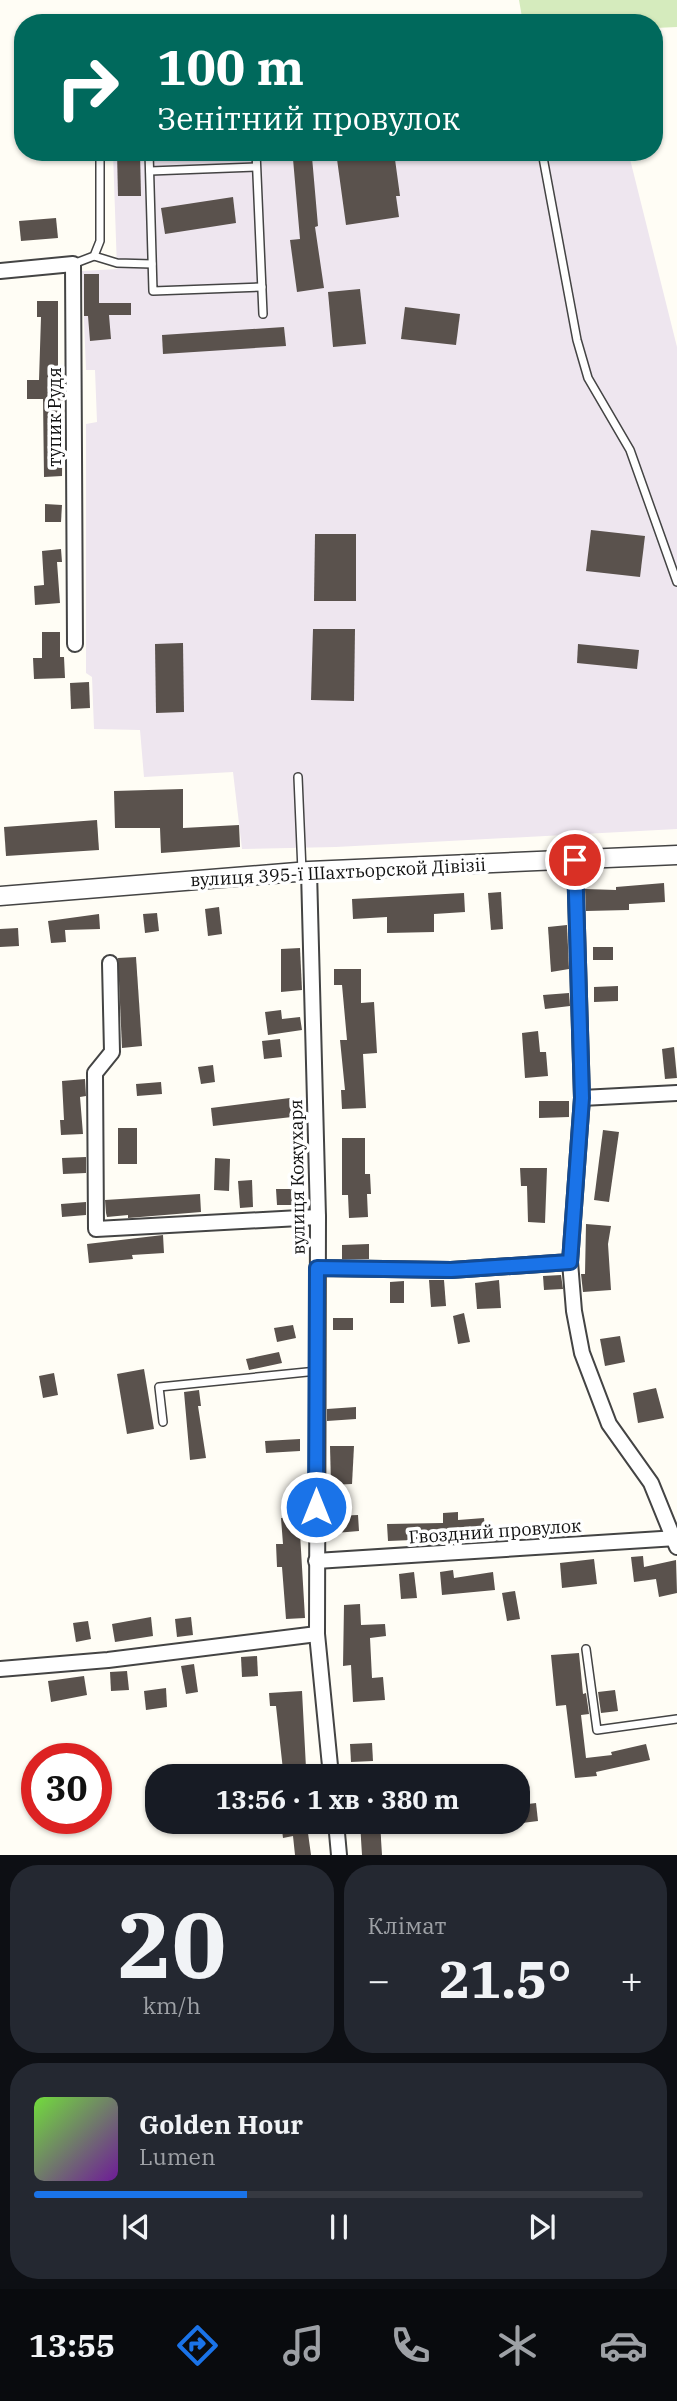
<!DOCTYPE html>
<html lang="uk">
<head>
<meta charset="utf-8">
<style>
	:root { --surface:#171b24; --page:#242831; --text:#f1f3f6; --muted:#9ea1a6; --line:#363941; --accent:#1a73e8 }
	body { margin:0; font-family:"IBM Plex Serif",serif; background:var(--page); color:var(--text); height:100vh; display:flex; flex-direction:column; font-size:26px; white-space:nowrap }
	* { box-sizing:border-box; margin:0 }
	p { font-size:23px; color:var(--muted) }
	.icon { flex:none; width:38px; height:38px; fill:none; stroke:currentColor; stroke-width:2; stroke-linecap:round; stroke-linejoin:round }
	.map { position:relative; height:1855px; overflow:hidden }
	.drawer { display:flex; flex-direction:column; gap:10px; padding:10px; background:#0d0f14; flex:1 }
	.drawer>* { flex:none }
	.top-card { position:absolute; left:14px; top:14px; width:649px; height:147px; border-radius:28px; box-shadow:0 2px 5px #0004; background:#00695c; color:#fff; overflow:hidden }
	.speed { position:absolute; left:21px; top:1743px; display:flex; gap:14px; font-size:35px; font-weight:700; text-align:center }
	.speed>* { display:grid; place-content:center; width:91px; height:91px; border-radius:50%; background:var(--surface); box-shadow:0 2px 5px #0004; line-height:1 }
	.speed .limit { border:10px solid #d22; background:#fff; color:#111 }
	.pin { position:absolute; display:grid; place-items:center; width:60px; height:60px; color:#fff; margin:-30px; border:4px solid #fff; border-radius:50%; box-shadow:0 2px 7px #0007 }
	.me { position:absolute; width:77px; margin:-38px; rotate:0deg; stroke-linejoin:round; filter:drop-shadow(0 0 5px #0008) }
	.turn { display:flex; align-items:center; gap:24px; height:147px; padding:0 28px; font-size:32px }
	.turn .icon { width:91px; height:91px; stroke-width:2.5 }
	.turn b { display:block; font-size:49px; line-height:60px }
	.big { font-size:52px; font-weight:700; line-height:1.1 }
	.drawer .tile { flex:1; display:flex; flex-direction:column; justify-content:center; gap:10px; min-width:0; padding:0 24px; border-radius:28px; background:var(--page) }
	.drawer .dial { align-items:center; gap:0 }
	.dial b { font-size:91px; line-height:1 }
	.song { display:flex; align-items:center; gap:21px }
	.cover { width:84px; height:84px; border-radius:10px; background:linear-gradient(135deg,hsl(100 70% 55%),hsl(280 70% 35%)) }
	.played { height:7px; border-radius:4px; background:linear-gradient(90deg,var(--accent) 35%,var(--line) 35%) }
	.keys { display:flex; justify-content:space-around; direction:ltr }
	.heat { display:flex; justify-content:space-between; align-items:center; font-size:38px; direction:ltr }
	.drawer .tiles { flex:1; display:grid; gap:10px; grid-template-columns:1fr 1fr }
	.tile:last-child { grid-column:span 2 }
	.trip { position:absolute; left:145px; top:1764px; width:385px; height:70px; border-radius:28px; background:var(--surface); box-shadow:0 2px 5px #0004; font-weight:700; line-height:70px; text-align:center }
	.menu { display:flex; height:112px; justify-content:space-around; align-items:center; background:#090b0e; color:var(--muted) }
	.menu .icon { width:49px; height:49px }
	.menu .active { color:var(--accent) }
	.menu b { font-size:32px; color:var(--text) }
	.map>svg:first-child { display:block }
</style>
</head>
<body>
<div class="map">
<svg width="677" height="1855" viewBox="0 0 677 1855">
	<rect width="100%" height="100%" fill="#fffdf5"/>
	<path fill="#eee6ef" d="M113,152H625L630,159L677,347V829L336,847L242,849L233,772L144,777L140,730L94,729L92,677L86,673V424L97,422L95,370H86L82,271L117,269Z"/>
	<path fill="#d5ebbd" d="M519,0H677V27L655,28L654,23H523Z"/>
	<g fill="#5a524d">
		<path d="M117,152H140L141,196H118Z"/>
		<path d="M336,152H394L400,196H396L399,217L346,225Z"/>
		<path d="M312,157L318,226L315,227L324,288L297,292L290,240L300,239L293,159Z"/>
		<path d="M233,197L236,223L165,234L161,208Z"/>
		<path d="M56,218L58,238L21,241L19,221Z"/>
		<path d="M84,274H99V303H131V315H109L111,339L90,341L88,316H84Z"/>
		<path d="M360,289L366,344L333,347L328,292Z"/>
		<path d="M37,301H58V380H63L62,476L44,477L43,399H27V380H39L41,317H37Z"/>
		<path d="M405,307L460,314L456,345L401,339Z"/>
		<path d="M284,327L286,346L163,354L162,335Z"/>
		<path d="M45,504L62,505L61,522H45Z"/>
		<path d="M591,530L645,536L640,577L586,571Z"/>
		<path d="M315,534H356V601H314Z"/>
		<path d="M61,549L62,562H57L60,603L35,605L34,586L44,585L42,551Z"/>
		<path d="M313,629H355L354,701L311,700Z"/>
		<path d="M42,632H60V657H64L65,678L34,679L33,658H42Z"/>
		<path d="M183,643L184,712L156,713L155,644Z"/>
		<path d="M578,644L639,650L637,669L577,663Z"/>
		<path d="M89,682L90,708L71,709L70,683Z"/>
		<path d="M183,789V828L239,825L240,847L161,853L160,828H115L114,791Z"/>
		<path d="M97,820L99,850L6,856L4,827Z"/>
		<path d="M664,883L665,902L629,904V910L586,911L585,889L616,890V887Z"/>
		<path d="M501,892L503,929L491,930L488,893Z"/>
		<path d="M464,893L465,912L434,914V932L387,933V917L353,919L352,899Z"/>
		<path d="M219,907L222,934L208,936L205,909Z"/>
		<path d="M157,913L159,931L145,933L143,914Z"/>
		<path d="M99,914L100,929L65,930L66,942L51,943L48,921Z"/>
		<path d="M567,925L569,969L551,972L548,927Z"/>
		<path d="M18,928L19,946L0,947V929Z"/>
		<rect x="593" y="947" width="20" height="13"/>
		<path d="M300,948L302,990L281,992V949Z"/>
		<path d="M136,957L142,1046L122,1048L118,958Z"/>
		<path d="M334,969H361V1003L374,1002L377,1053L363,1054L366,1108L342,1109L341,1090H345L340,1040H347L342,985H334Z"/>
		<path d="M618,986V1001L594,1002V987Z"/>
		<path d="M569,993L570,1006L545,1009L543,995Z"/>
		<path d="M281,1010L282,1019L300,1017L302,1030L268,1035L265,1012Z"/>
		<path d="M538,1031L540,1052H546L548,1076L525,1078L522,1033Z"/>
		<path d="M280,1039L282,1057L264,1059L262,1041Z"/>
		<path d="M674,1047L677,1078L665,1079L662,1049Z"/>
		<path d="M213,1065L215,1082L201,1084L198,1067Z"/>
		<path d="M85,1079L86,1096L80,1097L83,1134L61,1135L60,1120H64L62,1081Z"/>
		<path d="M161,1082L162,1094L137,1096L136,1084Z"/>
		<path d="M290,1098L292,1117L213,1126L211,1108Z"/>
		<path d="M539,1101H569V1117L539,1118Z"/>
		<rect x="118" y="1128" width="19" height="36"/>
		<path d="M603,1130L619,1132L609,1202L594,1200Z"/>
		<path d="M342,1138H365V1174H370L371,1194H367L368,1217L349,1218L348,1195H342Z"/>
		<path d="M86,1157V1173L63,1174L62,1158Z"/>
		<path d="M215,1158L230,1159L229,1191L214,1190Z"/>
		<path d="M520,1168H547L545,1223L528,1222L527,1186H521Z"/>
		<path d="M252,1180L253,1207L240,1208L238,1181Z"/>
		<path d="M276,1189H298L299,1205H277Z"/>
		<path d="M200,1194L201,1212L128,1218V1215L107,1217L106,1213L105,1200Z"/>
		<path d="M86,1202V1215L62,1217L61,1204Z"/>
		<path d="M586,1224L611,1226L608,1244L611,1290L583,1292L581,1274H585Z"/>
		<path d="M163,1235L164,1253L132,1255L133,1259L89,1263L87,1244Z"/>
		<path d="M369,1244V1259H342V1245Z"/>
		<path d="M561,1275L563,1289L544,1290L543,1276Z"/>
		<path d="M429,1280H444L446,1306L431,1307Z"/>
		<path d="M499,1280L501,1308L477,1309L475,1283Z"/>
		<path d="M404,1281V1303H390V1282Z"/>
		<path d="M464,1313L470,1342L458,1344L453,1316Z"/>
		<rect x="333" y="1318" width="20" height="12"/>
		<path d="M293,1325L296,1338L277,1342L274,1328Z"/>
		<path d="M620,1336L625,1362L605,1366L600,1339Z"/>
		<path d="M279,1352L282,1363L249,1370L246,1359Z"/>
		<path d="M144,1369L154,1429L127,1434L117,1374Z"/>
		<path d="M54,1373L58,1395L43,1398L39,1376Z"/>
		<path d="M656,1388L664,1418L638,1423L633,1393Z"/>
		<path d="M199,1390L201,1406H198L206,1458L190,1460L184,1392Z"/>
		<path d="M356,1407V1419L327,1421V1409Z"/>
		<path d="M300,1439V1451L266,1453L265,1441Z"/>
		<path d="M330,1446H354L352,1484L331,1485Z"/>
		<path d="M458,1512V1520L484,1518L486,1537L388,1541L387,1524L443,1523V1513Z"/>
		<path d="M358,1515L359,1531L335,1533L334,1516Z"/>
		<path d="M299,1516L305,1618L286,1619L282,1567H277L276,1544H283L281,1518Z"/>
		<path d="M643,1556L644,1567L676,1560L677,1593L659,1597L656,1579L634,1582L631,1557Z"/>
		<path d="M594,1559L597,1584L562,1588L560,1563Z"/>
		<path d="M453,1570L454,1578L493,1572L495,1590L442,1595L440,1572Z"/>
		<path d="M414,1572L417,1598L401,1599L399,1574Z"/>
		<path d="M515,1591L520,1619L507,1621L502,1593Z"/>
		<path d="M360,1604L361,1625L385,1624L386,1636L370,1638L372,1678L383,1677L385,1700L353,1702L351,1665L343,1666L344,1605Z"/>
		<path d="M151,1617L153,1636L115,1642L112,1624Z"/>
		<path d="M191,1617L193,1635L177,1637L175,1619Z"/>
		<path d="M88,1621L91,1639L76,1642L73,1623Z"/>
		<path d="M579,1653L583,1694L586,1693L589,1714L581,1715L586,1758L612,1755L611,1752L646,1744L650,1760L596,1772L597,1776L575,1778L566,1705L556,1706L551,1655Z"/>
		<path d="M257,1656L258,1676L242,1677L241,1657Z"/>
		<path d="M194,1664L198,1692L186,1694L181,1666Z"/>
		<path d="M127,1671L129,1690L111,1691L110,1672Z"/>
		<path d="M84,1676L87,1695L51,1702L48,1681Z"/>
		<path d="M166,1688L167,1707L146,1710L144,1691Z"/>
		<path d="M615,1690L618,1711L601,1713L598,1692Z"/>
		<path d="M302,1691L306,1768L283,1770L276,1706H270L269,1693Z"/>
		<path d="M372,1743L373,1761L351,1762L350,1744Z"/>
		<path d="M536,1803L538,1821L522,1823L520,1805Z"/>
		<path d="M281,1822H311L313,1833H308L311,1855H295L293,1836L283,1838Z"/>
		<path d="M360,1822H380L382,1855H362Z"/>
	</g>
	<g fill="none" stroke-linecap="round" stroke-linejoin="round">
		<defs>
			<g id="service">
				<path d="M149,152L153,291L262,287"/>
				<path d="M256,152L263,314"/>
				<path d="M542,152L577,340L588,378L630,450L677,582"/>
				<path d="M150,171L256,167"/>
				<path d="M94,256L117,263L152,264"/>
				<path d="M73,264L94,256L100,241V152"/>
				<path d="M298,777L302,871"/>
				<path d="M163,1422L159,1387L317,1371"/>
				<path d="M586,1649L597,1730L677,1719"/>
			</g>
			<g id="minor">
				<path d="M0,271L73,264L75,644"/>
				<path d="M575,860L582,1098L570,1262L574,1311L582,1353L609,1424L651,1483L677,1547"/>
				<path d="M309,871L318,1217L317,1634L331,1776"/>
				<path d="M110,963L112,1052L95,1073L96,1229L318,1217"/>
				<path d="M582,1098L677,1093"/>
				<path d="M317,1268L451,1270L570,1262"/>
				<path d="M316,1561L677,1538"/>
				<path d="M0,1669L108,1660L317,1634"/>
				<path d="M336,1822L339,1855"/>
			</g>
			<path id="tertiary" d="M0,896L309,871L677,855"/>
		</defs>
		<use href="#service" stroke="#444" stroke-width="10"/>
		<use href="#minor" stroke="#444" stroke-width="18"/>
		<use href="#tertiary" stroke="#444" stroke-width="21"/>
		<use href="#service" stroke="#fff" stroke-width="7"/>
		<use href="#minor" stroke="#fff" stroke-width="14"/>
		<use href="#tertiary" stroke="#fff" stroke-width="18"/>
	</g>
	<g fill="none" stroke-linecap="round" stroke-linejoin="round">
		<defs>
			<path id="route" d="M316,1507L317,1268L451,1270L570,1262L582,1098L575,860"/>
		</defs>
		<use href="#route" stroke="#114b97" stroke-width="18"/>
		<use href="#route" stroke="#1a73e8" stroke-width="12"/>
	</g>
	<g text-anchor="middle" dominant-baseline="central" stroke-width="7" stroke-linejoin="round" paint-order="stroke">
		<g font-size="18" fill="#111" stroke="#fff">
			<text transform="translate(54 417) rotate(-90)">тупик Рудя</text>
			<text transform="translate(338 872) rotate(-3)">вулиця 395-ї Шахтьорской Дівізіі</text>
			<text transform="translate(297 1177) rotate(-91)">вулиця Кожухаря</text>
			<text transform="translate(495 1531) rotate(-4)">Гвоздний провулок</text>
		</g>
	</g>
</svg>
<div class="speed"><div class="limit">30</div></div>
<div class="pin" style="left:575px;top:860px;background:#d93025"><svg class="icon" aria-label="arrive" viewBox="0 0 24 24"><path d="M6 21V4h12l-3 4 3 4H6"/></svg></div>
<svg class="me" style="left:316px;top:1507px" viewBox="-20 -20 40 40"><circle r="17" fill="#1a73e8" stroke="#fff" stroke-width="3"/><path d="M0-11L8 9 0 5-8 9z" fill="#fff"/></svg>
<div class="trip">13:56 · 1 хв · 380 m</div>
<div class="top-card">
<div class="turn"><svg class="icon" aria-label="right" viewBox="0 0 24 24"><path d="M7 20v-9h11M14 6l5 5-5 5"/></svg><div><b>100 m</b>Зенітний провулок</div></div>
</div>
</div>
<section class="drawer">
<div class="tiles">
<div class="tile dial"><b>20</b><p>km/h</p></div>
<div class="tile"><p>Клімат</p>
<div class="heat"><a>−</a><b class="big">21.5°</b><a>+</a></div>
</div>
<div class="tile">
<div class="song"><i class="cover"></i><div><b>Golden Hour</b><p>Lumen</p></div></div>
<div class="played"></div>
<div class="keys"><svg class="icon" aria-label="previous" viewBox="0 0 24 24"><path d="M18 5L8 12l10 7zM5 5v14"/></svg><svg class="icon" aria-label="pause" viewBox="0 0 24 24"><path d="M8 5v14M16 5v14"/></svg><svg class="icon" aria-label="next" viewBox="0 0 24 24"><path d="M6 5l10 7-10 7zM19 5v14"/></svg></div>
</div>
</div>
</section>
<nav class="menu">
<b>13:55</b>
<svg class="icon active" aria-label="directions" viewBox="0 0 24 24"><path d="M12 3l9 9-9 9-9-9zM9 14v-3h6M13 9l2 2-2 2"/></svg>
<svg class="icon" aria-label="music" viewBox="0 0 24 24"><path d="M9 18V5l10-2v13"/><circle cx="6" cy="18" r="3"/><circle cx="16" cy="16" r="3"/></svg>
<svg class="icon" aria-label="phone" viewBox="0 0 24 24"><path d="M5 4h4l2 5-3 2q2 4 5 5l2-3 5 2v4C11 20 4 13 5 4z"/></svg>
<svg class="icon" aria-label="climate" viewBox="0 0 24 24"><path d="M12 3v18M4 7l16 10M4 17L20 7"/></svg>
<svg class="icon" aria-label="car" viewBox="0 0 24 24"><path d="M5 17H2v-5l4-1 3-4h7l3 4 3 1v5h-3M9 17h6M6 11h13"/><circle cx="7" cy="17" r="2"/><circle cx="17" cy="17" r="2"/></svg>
</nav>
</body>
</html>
